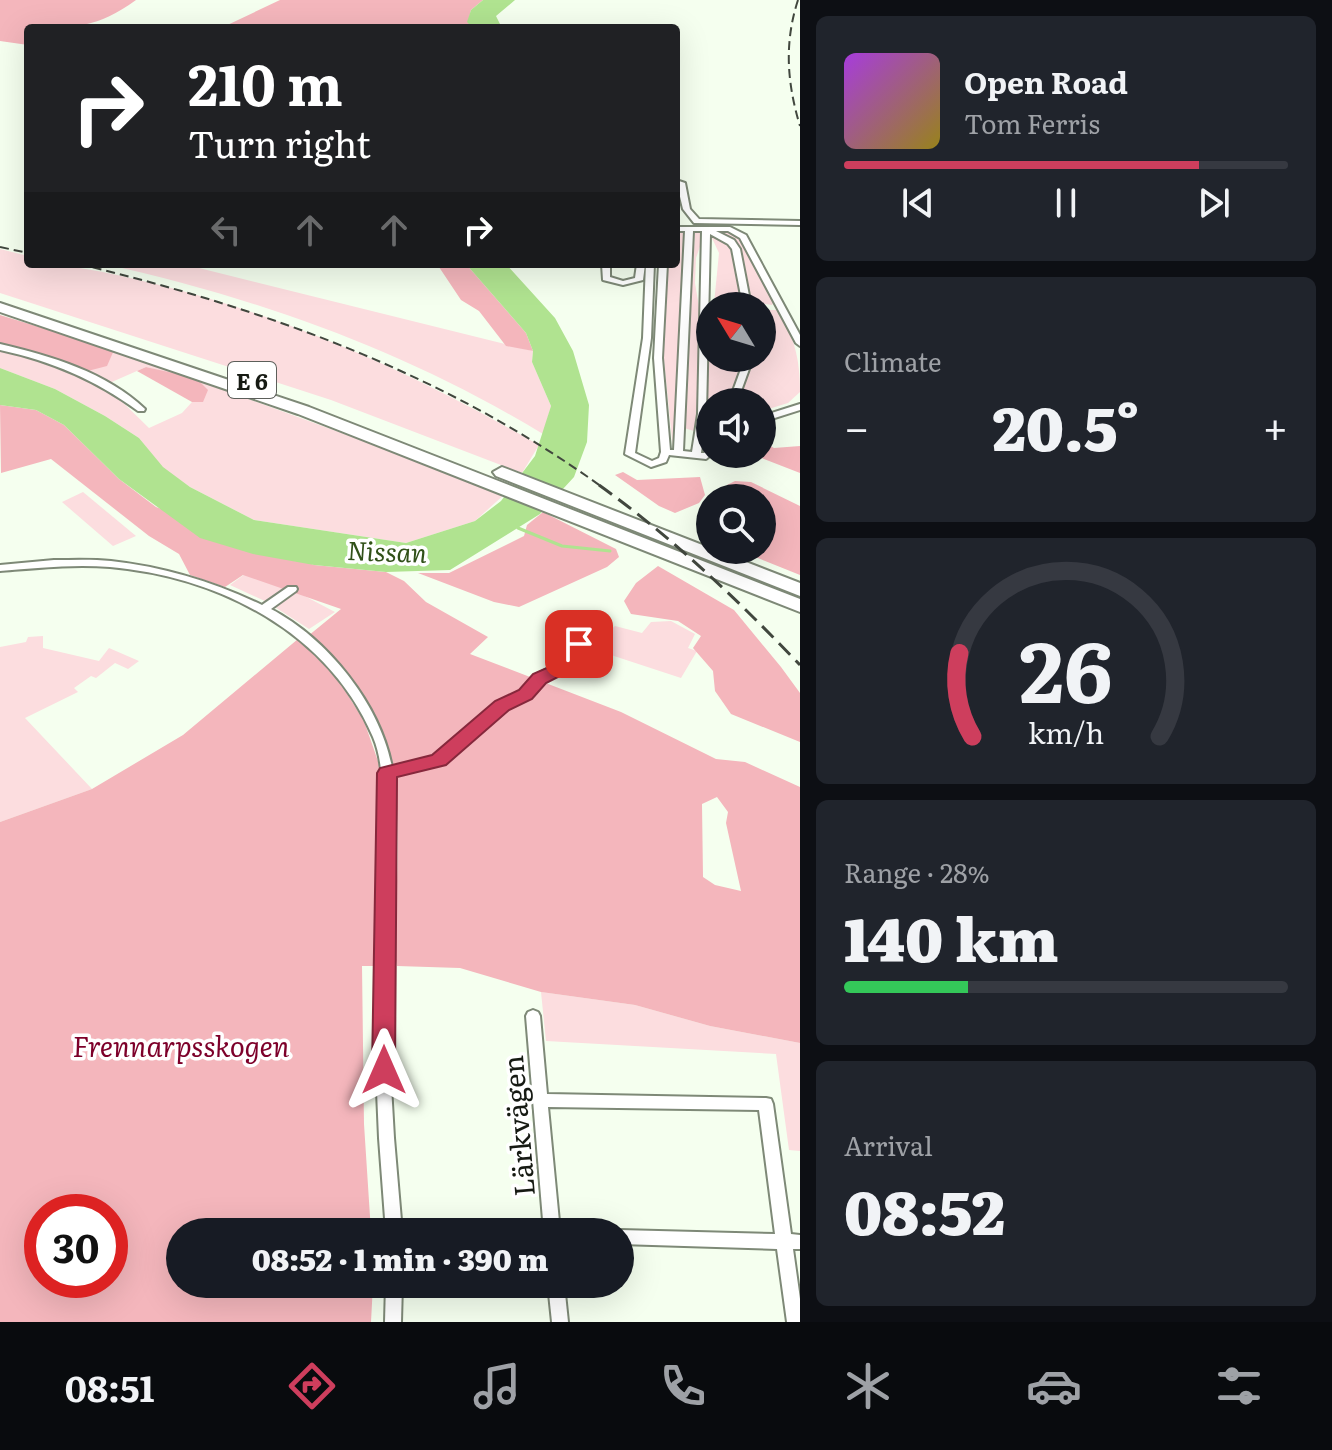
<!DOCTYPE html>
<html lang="en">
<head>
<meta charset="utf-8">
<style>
	:root { --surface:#171b24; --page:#20242c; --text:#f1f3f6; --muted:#9ea1a6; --line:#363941; --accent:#ce3e5d }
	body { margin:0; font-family:Literata,serif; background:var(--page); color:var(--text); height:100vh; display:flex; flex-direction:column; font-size:30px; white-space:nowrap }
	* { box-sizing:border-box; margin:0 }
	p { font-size:26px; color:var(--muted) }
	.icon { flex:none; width:44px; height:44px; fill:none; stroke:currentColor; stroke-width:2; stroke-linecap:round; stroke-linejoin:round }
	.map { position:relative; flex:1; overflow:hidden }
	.side { display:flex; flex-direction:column; gap:16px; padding:16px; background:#0d0f14; width:532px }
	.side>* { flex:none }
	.banner { position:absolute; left:24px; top:24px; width:656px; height:244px; border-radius:8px; box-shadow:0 8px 32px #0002; background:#202124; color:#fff; overflow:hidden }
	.needle { width:52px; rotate:308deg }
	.buttons { position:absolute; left:696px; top:292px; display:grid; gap:16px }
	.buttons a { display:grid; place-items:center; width:80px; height:80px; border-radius:50%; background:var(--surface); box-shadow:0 8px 32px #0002; font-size:40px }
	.speed { position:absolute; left:24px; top:1194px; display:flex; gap:16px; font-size:40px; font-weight:700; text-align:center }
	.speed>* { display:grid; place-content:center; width:104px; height:104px; border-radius:50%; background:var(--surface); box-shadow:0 8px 32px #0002; line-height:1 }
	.speed .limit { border:12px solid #d22; background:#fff; color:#111 }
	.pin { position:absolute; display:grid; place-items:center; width:68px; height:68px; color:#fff; margin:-34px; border-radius:16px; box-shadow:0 4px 12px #0006 }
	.me { position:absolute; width:88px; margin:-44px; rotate:0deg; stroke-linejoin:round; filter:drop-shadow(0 0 6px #0008) }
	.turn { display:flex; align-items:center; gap:28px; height:168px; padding:0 32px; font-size:36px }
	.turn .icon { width:104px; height:104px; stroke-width:2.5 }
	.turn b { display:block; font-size:56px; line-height:68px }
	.lanes { display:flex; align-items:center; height:76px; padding:0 32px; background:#0003; justify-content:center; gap:40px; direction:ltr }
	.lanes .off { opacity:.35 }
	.big { font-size:60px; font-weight:800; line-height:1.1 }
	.side .card { flex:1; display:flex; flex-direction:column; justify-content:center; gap:12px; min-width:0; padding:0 28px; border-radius:12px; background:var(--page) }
	.side .dial { align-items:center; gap:0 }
	.dial svg { height:208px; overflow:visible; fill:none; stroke:var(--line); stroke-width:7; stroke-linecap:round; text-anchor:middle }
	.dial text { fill:var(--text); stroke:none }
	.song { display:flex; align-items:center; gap:24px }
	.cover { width:96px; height:96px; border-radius:12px; background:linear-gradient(135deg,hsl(280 70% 55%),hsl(50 70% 35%)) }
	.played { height:8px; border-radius:4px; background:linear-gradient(90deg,var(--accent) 80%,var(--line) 80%) }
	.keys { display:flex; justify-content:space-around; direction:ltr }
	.heat { display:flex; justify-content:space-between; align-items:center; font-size:44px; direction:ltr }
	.charge { height:12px; border-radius:6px; background:linear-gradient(90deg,#34c759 28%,var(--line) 0) }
	.trip { position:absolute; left:166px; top:1218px; width:468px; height:80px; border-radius:40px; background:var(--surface); box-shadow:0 8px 32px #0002; font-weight:800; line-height:80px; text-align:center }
	.dock { display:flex; height:128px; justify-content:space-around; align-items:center; background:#090b0e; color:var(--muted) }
	.dock .icon { width:56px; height:56px }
	.dock .selected { color:var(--accent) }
	.dock b { font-size:36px; color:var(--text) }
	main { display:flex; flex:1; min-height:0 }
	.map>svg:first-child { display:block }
</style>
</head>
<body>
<main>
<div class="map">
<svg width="800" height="1322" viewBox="0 0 800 1322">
	<rect width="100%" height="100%" fill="#f5ffef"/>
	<g fill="#fcdddf" fill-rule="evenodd">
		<path d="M676,230L686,232L673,449L662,340L665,264H676Z"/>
		<path d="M695,230L704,235L696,258L695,283L702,325L698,428L694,431L684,428Z"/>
		<path d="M721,231L741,237L774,302L772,305L751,302L741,252Z"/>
		<path d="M711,236L730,247L743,306L714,304L719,253Z"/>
		<path d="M0,249L28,256V264C77,264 124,276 171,288C302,322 422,378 539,445L522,473L331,400L0,293Z"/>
		<path d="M105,264H183L533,351L532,362L551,406L543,434C406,351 261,299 105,264Z"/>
		<path d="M762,310H779C794,339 800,357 800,392L788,403L762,411V402H736L753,358H762Z"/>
		<path d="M710,320V358H747L730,402H710V414L705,407Z"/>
		<path d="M0,346L114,350L506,493L475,521L406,543L254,520L190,487L163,468L139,438L105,416L55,389L0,368ZM146,367L200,381L203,402H192L182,413L149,428L105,385Z"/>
		<path d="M83,492L136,536L113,546L62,502Z"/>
		<path d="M245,574L295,591L335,612L309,629L267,602L230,585Z"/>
		<path d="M671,621L695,634L688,648L697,651L681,678L614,656L595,643L615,626L642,633L651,622Z"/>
		<path d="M43,636V648L99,661L109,648L139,661L128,669L115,663L96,678L91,676L74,688L78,692L25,718L92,789L0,822V647L26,642L28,637Z"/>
		<path d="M541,992L635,1005L710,1026L800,1043V1151L789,1150L776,1054L546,1041Z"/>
	</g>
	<g fill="#f4b6bc" fill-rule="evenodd">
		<path d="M0,0H136C97,28 75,28 28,28V45L0,41Z"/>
		<path d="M280,0H483L471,10L468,22L473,28H221Z"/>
		<path d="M437,264H466L526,333L533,351L506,346L479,311L461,300Z"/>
		<path d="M0,315L114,350L107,366L76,374L0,346Z"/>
		<path d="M146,367L182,375L199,381L208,390L203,402H192L137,371Z"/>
		<path d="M0,405L36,410L64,425L119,479L156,507L314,565L386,572L404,581L426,602L488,637L470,654L621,712L716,759L745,762L800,787V1043L710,1026L635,1005L541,992L460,968L397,966L394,949C396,888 406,789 383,733C367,693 339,664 308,636L341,609L243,575L225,587L190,575L179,554L149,536L51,459L1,473ZM717,797L728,812L726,823L741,891L715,885L703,877L702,804Z"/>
		<path d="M762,430L765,443L774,448L800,446V473L751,454H762Z"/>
		<path d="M623,472L637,480L700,477L705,495L699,503L675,513L659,506L615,475Z"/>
		<path d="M735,481L751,482L800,506V575L738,550H762V498H735L727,485Z"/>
		<path d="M543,512L616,549L619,557L607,567L519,607L494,602L418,573H449L524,536L527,525Z"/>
		<path d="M658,566L734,610L781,667L800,693V742L731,714L715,691L713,671L693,648L701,636L678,621L631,614L624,601L636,583Z"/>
		<path d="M298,639L338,679L364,721L379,764L377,966H362L364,1124L371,1232H180V1284H373L371,1322H0V822L92,789L183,735ZM42,1212H110V1280H42Z"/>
	</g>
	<g fill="#b0e390">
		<path d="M483,0H515L496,16L502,28H473L467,22L471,10Z"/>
		<path d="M466,264H506L555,318L573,351L589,405L587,442L574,477L540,514L450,570L386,572L314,565L253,554L200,538L119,479L64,425L36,410L0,405V368L55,389L105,416L139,438L163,467L190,487L254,520L406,543L475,521L501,501L535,456L551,406L532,362L533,351L526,333Z"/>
	</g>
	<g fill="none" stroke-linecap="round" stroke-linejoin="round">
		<path stroke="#b0e390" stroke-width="3" d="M518,528L562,546L610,551"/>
		<defs>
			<g id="minor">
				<path d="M676,180L685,183L690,209L699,219L800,221V225L694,223L683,209Z"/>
				<path d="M676,227H730L746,235L800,335V346L796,343L740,238L728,231H716L734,240L740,249L751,306H743L732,249L728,244L710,234L706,414L701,453H704L710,448V454H712L706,459L669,455L666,462L651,467L625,454L643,338L646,264H654L651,338L635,453L652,461L659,458L661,452L654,358L659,264H667L662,358L670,450H674L685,231H676ZM693,231H702L698,414L692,452L683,451Z"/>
				<path d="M602,264H610V277L623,281L635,278L637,264H645L643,280L623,285L603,280Z"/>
				<path d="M0,344C51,356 106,372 145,409L144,411H138C96,380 51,361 0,350Z"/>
				<path d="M745,358H753L737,402H729Z"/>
				<path d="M800,404V410L762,422V416Z"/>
				<path d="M54,560C73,560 92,559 111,561C165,567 214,582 262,605L288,587H296L297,589L296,591L271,609C328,639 380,704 392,767L435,757L498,703L521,692L535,675L555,665L575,642H583L584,644L563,671L543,681L529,698L506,709L443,763L393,776L395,812L390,1068L394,1138L402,1232H386L379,1138L376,1068L383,797C382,777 381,756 373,737C328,632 220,577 110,567C73,564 37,568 0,571V565Z"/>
				<path d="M533,1010L538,1012L540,1016L547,1094L766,1098L771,1099L773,1104L791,1234L800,1235V1249H793L800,1299V1322H787L777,1249L620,1244V1232H614L620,1230L775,1234L759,1110L548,1107L560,1232H544L526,1016L528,1012Z"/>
				<path d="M386,1284H402L401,1322H385Z"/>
				<path d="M548,1284H564L568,1322H552Z"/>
			</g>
			<g id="motorway">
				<path d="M0,303L309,407L800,599V612L298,414L0,312Z"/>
				<path d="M502,467L800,583V596L496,476L493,472Z"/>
			</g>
		</defs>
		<use href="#minor" stroke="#7e8977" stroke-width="4"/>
		<use href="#motorway" stroke="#7e8977" stroke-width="4"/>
		<use href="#minor" fill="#fff" fill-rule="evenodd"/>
		<use href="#motorway" fill="#fff" fill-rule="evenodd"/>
		<g stroke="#41473e" stroke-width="2" stroke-dasharray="9 5" stroke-linecap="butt">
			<path d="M798,0C784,43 787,83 800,126"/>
			<path d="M0,247L28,253"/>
			<path d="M79,264C266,309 444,373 602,487"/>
		</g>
		<path stroke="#41473e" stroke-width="3" stroke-dasharray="16 8" stroke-linecap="butt" d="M599,485C673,538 737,599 800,665"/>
	</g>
	<path fill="#ce3e5d" stroke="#86283c" stroke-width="2" d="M579,638L588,644L585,648L560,676L546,683L532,699L509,710L446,765L397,777L395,1070L392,1078L384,1081L375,1078L372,1070L377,773L380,768L432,755L495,701L519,690L533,674L547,668L572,639Z"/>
	<g text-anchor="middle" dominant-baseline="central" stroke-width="7" stroke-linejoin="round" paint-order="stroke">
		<rect fill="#fff" stroke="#5c5f5a" stroke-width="2" x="228" y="362" width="48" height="36" rx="6"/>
		<g font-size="22" font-weight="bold" fill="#161a13">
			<text x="252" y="380">E 6</text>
		</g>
		<g font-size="26" font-style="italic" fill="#315119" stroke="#fff">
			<text transform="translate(387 550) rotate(2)">Nissan</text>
		</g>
		<g font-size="28" font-style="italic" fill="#7d002a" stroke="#fff">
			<text x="181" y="1045">Frennarpsskogen</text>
		</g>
		<g font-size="28" fill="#161a13" stroke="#fff">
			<text transform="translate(517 1126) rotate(-95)">Lärkvägen</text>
		</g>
	</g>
</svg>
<div class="buttons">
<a><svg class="needle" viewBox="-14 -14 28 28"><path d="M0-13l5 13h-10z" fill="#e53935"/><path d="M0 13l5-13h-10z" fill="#9ea1a6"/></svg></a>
<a><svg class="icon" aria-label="sound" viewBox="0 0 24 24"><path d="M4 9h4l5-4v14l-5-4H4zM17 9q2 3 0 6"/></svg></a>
<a><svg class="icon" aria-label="search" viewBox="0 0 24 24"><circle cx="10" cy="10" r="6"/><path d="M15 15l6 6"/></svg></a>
</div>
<div class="speed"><div class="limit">30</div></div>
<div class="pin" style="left:579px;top:644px;background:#d93025"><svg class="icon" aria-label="arrive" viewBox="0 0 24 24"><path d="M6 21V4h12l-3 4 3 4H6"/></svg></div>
<svg class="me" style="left:384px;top:1070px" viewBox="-20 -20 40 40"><path d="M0-17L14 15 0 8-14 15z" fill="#ce3e5d" stroke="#fff" stroke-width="4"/></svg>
<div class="trip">08:52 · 1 min · 390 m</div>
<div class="banner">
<div class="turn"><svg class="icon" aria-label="right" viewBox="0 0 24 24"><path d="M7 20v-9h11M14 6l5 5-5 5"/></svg><div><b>210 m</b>Turn right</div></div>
<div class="lanes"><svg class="icon off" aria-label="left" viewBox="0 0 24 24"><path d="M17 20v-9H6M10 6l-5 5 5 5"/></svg><svg class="icon off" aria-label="ahead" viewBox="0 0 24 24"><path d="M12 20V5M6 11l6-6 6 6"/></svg><svg class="icon off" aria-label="ahead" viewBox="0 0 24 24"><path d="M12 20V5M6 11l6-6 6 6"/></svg><svg class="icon" aria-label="right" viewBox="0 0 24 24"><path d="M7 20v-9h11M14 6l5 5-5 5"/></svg></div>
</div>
</div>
<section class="side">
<div class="card">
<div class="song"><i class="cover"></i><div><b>Open Road</b><p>Tom Ferris</p></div></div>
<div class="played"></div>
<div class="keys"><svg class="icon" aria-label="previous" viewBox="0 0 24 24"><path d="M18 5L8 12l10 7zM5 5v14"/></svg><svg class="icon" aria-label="pause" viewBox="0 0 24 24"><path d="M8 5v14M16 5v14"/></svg><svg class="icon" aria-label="next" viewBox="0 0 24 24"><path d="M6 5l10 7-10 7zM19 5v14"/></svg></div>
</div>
<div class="card"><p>Climate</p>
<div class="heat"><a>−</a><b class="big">20.5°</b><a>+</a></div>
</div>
<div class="card dial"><svg viewBox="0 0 100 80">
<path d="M14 69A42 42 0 1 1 86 69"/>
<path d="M14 69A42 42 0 0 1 9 37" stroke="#ce3e5d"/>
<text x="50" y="56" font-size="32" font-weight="700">26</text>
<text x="50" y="72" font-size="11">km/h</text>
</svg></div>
<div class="card"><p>Range · 28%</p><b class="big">140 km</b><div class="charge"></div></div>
<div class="card"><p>Arrival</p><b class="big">08:52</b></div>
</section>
</main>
<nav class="dock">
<b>08:51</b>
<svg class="icon selected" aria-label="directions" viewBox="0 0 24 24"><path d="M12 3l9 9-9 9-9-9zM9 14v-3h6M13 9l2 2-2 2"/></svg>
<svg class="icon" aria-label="music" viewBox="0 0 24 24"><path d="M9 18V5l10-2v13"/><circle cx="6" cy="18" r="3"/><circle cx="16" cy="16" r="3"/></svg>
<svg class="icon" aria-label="phone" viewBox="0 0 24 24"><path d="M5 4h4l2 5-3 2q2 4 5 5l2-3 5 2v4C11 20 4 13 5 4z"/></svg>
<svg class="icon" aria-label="climate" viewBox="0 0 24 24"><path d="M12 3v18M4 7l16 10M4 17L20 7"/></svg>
<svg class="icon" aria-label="car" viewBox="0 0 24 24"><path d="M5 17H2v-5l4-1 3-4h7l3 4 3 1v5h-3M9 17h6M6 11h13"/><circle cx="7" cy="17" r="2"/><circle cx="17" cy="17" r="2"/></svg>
<svg class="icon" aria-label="filters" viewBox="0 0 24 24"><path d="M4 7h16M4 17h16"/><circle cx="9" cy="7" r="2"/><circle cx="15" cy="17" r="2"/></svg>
</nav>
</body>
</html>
